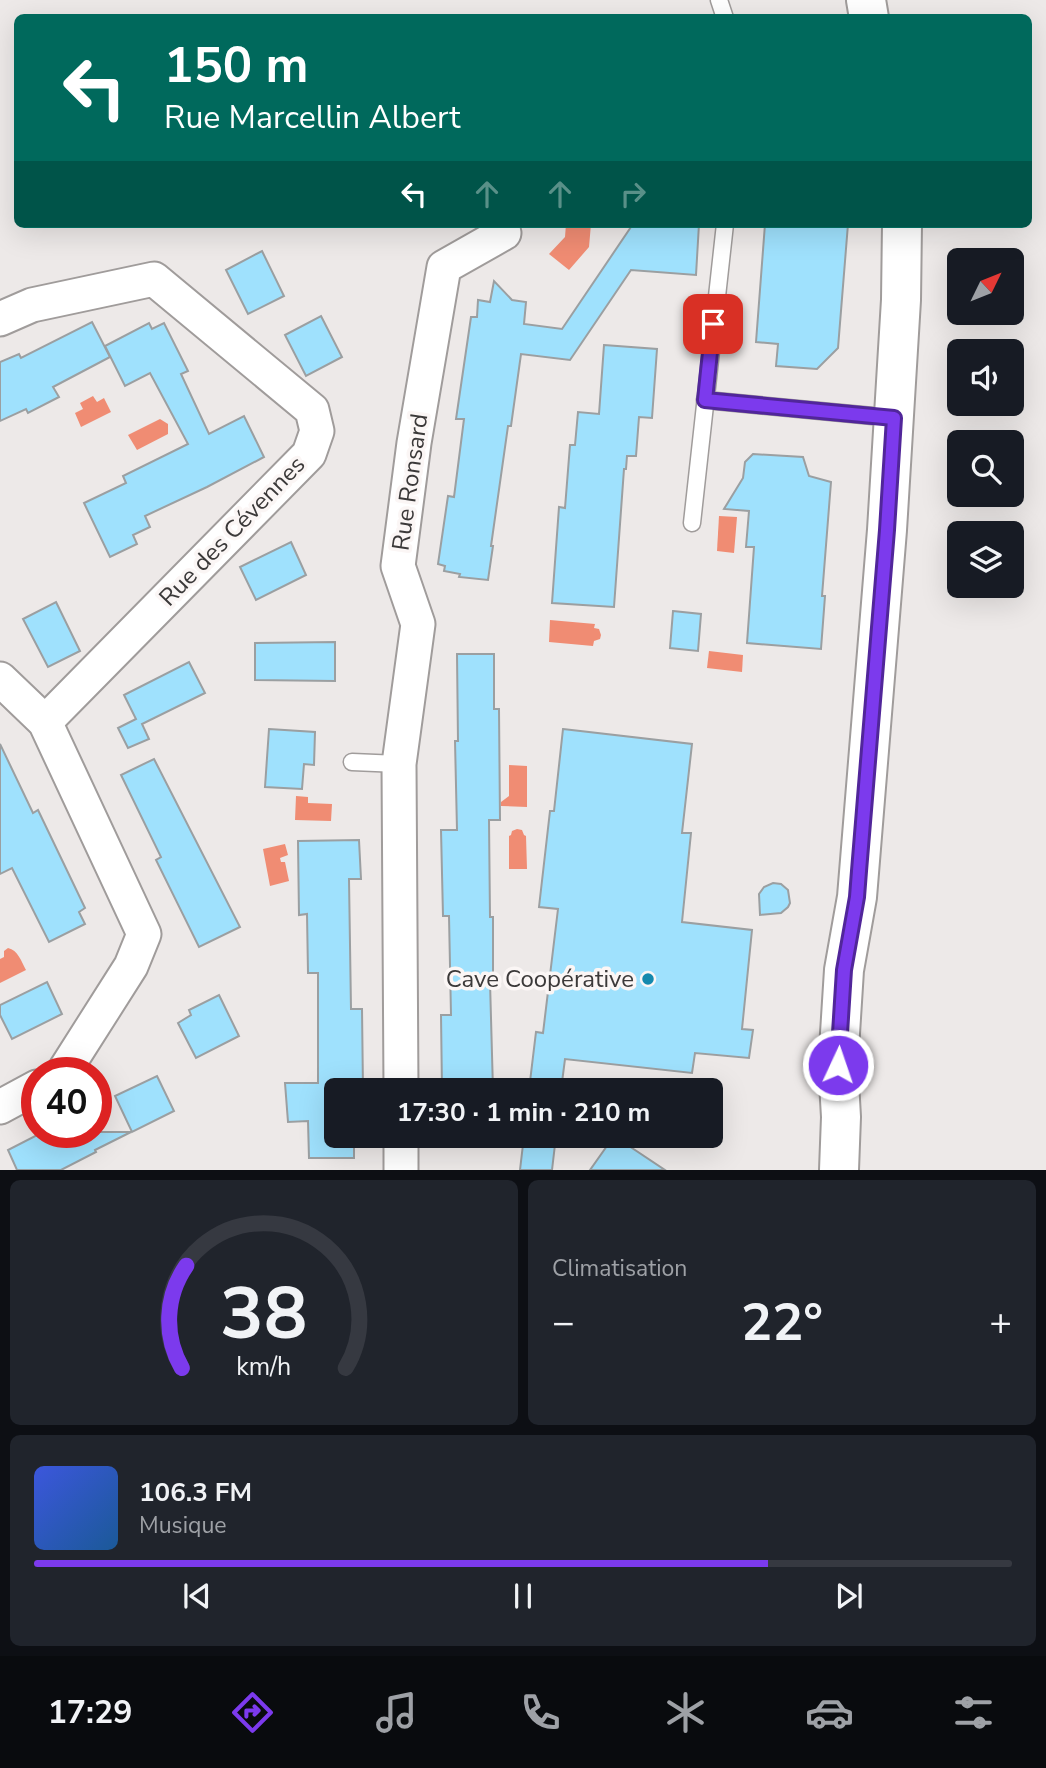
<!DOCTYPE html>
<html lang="fr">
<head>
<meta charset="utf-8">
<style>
	:root { --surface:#171b24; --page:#20242c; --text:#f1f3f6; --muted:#9ea1a6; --line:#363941; --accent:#7c3aed }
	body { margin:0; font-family:"Nunito Sans",sans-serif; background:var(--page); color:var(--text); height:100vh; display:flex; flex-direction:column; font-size:26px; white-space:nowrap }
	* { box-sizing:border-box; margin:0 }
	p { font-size:23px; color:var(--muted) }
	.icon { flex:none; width:38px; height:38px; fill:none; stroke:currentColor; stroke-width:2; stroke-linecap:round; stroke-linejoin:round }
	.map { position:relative; height:1170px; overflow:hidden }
	.sheet { display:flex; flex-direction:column; gap:10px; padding:10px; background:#0d0f14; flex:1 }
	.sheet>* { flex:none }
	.guide { position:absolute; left:14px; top:14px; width:1018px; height:214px; border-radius:10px; box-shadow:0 7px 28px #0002; background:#00695c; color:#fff; overflow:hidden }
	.needle { width:46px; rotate:47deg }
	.controls { position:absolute; left:947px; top:248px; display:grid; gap:14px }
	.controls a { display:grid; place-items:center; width:77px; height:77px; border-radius:10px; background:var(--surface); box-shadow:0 7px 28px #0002; font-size:35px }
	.speed { position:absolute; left:21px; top:1057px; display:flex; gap:14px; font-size:35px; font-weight:700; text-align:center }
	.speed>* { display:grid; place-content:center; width:91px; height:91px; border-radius:50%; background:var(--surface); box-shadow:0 7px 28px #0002; line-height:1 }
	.speed .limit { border:10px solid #d22; background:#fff; color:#111 }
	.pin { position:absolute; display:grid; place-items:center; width:60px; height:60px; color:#fff; margin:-30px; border-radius:14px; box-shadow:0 4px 10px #0006 }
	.me { position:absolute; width:77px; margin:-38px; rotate:3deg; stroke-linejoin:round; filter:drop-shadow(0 0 5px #0008) }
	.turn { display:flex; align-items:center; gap:24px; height:147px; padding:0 35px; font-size:32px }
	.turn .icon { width:91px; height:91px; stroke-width:2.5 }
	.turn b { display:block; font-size:49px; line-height:60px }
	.lanes { display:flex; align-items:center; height:66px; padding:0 35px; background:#0003; justify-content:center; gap:35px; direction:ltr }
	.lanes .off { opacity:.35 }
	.big { font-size:52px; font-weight:700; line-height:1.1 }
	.sheet .card { flex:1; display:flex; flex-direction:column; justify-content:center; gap:10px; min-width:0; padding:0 24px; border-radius:10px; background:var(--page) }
	.sheet .dial { align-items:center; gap:0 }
	.dial svg { height:182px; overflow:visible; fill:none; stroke:var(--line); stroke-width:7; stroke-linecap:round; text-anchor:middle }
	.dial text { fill:var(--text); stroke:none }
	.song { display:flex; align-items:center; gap:21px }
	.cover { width:84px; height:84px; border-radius:10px; background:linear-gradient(135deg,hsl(230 70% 55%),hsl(210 70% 35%)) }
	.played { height:7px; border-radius:4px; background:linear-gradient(90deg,var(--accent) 75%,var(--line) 75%) }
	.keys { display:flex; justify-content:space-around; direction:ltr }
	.heat { display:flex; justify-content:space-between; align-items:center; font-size:38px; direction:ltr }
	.sheet .tiles { flex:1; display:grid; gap:10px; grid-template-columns:1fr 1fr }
	.card:last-child { grid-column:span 2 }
	.trip { position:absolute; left:324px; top:1078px; width:399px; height:70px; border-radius:10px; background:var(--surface); box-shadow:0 7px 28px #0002; font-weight:700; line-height:70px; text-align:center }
	.menu { display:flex; height:112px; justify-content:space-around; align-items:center; background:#090b0e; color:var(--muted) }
	.menu .icon { width:49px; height:49px }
	.menu .on { color:var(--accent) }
	.menu b { font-size:32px; color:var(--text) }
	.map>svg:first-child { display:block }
</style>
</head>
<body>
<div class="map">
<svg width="1046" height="1170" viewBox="0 0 1046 1170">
	<rect width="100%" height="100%" fill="#ede9e8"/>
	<g fill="#f08c73">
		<path d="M566,224H591L589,247L569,270L549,254L565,237Z"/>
		<path d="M93,396L97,402L104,398L111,412L81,427L75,413L83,409L80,403Z"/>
		<path d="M160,419L168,424V434L137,450L128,435Z"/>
		<path d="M719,516L737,517L734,553L717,551Z"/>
		<path d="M550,620L595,624L594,628L599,629L601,635L600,639L594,641L593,646L549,642Z"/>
		<path d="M709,651L743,655L742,672L707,668Z"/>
		<path d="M509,765L527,766V807L501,806V802L509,796Z"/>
		<path d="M296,796L308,797V803L332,804L331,821L295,820Z"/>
		<path d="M517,829L522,830L524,835L526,836L527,869H509V836L511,835L512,831Z"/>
		<path d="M285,844L288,855L280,858L281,862H285L289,881L270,886L263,849Z"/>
		<path d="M8,948C18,950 21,961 26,970L0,983V959L4,957V951Z"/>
	</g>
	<g fill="#9fe1fd" stroke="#9b9fa1" stroke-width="2">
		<path d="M633,224H699L696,275L631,270L570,360L521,354L511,426H508L491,546H493L488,580L459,577L460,574L444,571L445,566L438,564L448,496L454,497L464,419H456L471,317H477L478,300L490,302L494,281L512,300L526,302L524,324L562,329Z"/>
		<path d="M765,224H848L838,348L817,369L776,366L778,344L756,342Z"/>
		<path d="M262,251L284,296L248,314L226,270Z"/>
		<path d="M321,316L342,357L306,376L285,335Z"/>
		<path d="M92,322L110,357L53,387L59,397L28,413L26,409L0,421V362L19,354L21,358Z"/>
		<path d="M149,323L152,329L164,323L188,371L181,374L209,434L244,416L264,457L207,487L145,516L150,527L133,535L137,544L110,557L84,503L126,483L123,476L188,444L150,373L125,386L105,346Z"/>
		<path d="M604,345L657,349L652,418L639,417L636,456H627L626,469H624L614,607L552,603L559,507L565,508L570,445H575L578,412L599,414Z"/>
		<path d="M753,454L803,457L809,476L831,482L822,596H825L821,649L747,643L754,547H746L749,511L724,509L743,478L745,462Z"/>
		<path d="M291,542L306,575L256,600L240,567Z"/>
		<path d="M56,602L80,651L48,667L23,619Z"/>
		<path d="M673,611L701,614L698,651L670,648Z"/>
		<path d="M335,642V681L255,680V643Z"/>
		<path d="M457,654H494V709H499L500,820H489L490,917H493V982H490L493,1090H442L441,1015H451L449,916H443L441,830H457L455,741H458Z"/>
		<path d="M189,662L205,693L142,724L149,739L128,748L118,728L136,719L124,695Z"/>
		<path d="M269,729L315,732L314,765L304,764L302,789L265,787Z"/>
		<path d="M563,729L692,744L682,833H691L682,922L752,930L742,1029L753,1030L749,1058L695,1053L692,1073L565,1059L561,1090H529L536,1032L543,1033L558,909L539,907L550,811H554Z"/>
		<path d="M0,744L33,813L38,810L85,908L79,912L85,924L49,942L12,868L0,874Z"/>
		<path d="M154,759L240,927L199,947L156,860L161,857L121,775Z"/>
		<path d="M359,840L361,879H349L351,1009H362L363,1090H336V1136H354V1158H309L308,1121L288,1122L285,1083H318V973H308L307,914L299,915L298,841Z"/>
		<path d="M773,883L781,884L788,890L790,903L788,907L781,913L760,915L759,894L764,887Z"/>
		<path d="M47,982L62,1014L12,1039L0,1015V1005Z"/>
		<path d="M219,995L239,1036L196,1058L178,1023L191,1015L189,1010Z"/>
		<path d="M157,1076L174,1111L132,1132L115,1096Z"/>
		<path d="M43,1132H131L95,1150L96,1152L61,1170H17L8,1150Z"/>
		<path d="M524,1136H556L552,1170H520Z"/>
		<path d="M614,1136L665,1170H590Z"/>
	</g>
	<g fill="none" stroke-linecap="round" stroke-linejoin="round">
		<defs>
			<g id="service">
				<path d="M719,0L725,18"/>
				<path d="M705,400L894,418"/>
				<path d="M692,523L725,224"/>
				<path d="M352,762L399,764"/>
			</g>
			<g id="minor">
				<path d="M0,319L32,305L154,279L312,410L317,431L309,454L45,722"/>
				<path d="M0,679L45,722L144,934L131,966L63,1073"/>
				<path d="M401,1090L399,764L418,624L398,566L414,443L444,267L504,233"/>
				<path d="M0,1107L37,1087"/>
				<path d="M401,1170V1136"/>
			</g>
			<g id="tertiary">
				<path d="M866,0L869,18"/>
				<path d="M839,1170L841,1117L838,1065L844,970L857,897L887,530L901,300L902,224"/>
			</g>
		</defs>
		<use href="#service" stroke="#a09c9b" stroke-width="19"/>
		<use href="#minor" stroke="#a09c9b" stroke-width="37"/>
		<use href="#tertiary" stroke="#a09c9b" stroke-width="42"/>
		<use href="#service" stroke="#fff" stroke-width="16"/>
		<use href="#minor" stroke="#fff" stroke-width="33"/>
		<use href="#tertiary" stroke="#fff" stroke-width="38"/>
	</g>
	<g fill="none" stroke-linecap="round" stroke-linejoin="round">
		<defs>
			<path id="route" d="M713,324L705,400L894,418L887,530L859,871L857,897L844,970L838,1065"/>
		</defs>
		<use href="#route" stroke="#51269a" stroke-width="18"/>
		<use href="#route" stroke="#7c3aed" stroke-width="12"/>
	</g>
	<circle fill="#1489ae" stroke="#fbf6f5" stroke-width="2.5" cx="648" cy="979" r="7"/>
	<g text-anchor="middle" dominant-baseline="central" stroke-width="7" stroke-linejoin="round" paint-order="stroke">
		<g font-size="24" fill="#3b3939" stroke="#fbf6f5">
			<text transform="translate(410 482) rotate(-82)">Rue Ronsard</text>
			<text transform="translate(232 531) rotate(-46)">Rue des Cévennes</text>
		</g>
		<g font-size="24" fill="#3b3939" stroke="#fbf6f5" text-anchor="end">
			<text x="634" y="979">Cave Coopérative</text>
		</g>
	</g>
</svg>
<div class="controls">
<a><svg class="needle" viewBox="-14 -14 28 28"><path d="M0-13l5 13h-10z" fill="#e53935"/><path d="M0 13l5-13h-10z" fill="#9ea1a6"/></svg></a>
<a><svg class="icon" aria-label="sound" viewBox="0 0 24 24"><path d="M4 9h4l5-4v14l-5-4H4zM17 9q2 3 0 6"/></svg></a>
<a><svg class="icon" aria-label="search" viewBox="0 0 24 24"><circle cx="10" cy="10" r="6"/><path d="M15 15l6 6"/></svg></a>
<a><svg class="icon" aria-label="layers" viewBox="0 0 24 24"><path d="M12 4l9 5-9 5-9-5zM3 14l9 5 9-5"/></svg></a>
</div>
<div class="speed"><div class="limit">40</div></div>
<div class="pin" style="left:713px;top:324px;background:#d93025"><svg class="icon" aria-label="arrive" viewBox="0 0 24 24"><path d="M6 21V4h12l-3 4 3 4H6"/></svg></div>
<svg class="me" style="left:838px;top:1065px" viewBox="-20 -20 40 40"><circle r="17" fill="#7c3aed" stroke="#fff" stroke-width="3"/><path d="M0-11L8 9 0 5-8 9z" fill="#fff"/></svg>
<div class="trip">17:30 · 1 min · 210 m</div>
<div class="guide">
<div class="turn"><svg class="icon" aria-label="left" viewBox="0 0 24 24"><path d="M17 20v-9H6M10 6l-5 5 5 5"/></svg><div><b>150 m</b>Rue Marcellin Albert</div></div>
<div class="lanes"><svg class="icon" aria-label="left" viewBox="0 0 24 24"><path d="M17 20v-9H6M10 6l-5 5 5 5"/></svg><svg class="icon off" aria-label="ahead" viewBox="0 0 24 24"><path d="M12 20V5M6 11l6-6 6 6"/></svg><svg class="icon off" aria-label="ahead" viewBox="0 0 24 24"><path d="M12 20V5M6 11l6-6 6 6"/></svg><svg class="icon off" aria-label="right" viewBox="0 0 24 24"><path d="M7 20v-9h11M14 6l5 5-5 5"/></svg></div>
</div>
</div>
<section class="sheet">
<div class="tiles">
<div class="card dial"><svg viewBox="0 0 100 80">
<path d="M14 69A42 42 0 1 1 86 69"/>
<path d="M14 69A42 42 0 0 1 16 24" stroke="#7c3aed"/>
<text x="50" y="56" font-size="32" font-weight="700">38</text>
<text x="50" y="72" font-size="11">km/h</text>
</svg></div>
<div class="card"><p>Climatisation</p>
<div class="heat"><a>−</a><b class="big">22°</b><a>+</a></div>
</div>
<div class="card">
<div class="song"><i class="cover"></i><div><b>106.3 FM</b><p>Musique</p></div></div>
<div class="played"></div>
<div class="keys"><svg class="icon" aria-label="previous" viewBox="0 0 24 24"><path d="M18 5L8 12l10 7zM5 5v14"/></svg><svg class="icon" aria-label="pause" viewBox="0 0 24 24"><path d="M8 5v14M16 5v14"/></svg><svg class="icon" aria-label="next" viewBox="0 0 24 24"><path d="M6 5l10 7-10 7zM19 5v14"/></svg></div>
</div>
</div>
</section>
<nav class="menu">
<b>17:29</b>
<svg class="icon on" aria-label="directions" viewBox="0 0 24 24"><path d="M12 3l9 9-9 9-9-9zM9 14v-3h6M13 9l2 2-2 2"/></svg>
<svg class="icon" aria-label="music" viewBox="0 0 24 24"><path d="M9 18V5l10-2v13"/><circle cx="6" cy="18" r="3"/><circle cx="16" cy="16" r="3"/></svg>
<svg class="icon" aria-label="phone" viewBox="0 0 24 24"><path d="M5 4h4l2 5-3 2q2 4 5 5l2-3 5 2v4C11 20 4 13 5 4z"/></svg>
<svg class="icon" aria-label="climate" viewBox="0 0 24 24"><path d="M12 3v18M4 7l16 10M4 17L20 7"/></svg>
<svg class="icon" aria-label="car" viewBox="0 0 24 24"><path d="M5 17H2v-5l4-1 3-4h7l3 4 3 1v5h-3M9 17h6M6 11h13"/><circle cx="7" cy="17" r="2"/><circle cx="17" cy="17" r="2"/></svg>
<svg class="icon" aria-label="filters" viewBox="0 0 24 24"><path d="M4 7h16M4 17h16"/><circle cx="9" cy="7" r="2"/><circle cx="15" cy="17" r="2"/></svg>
</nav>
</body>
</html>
